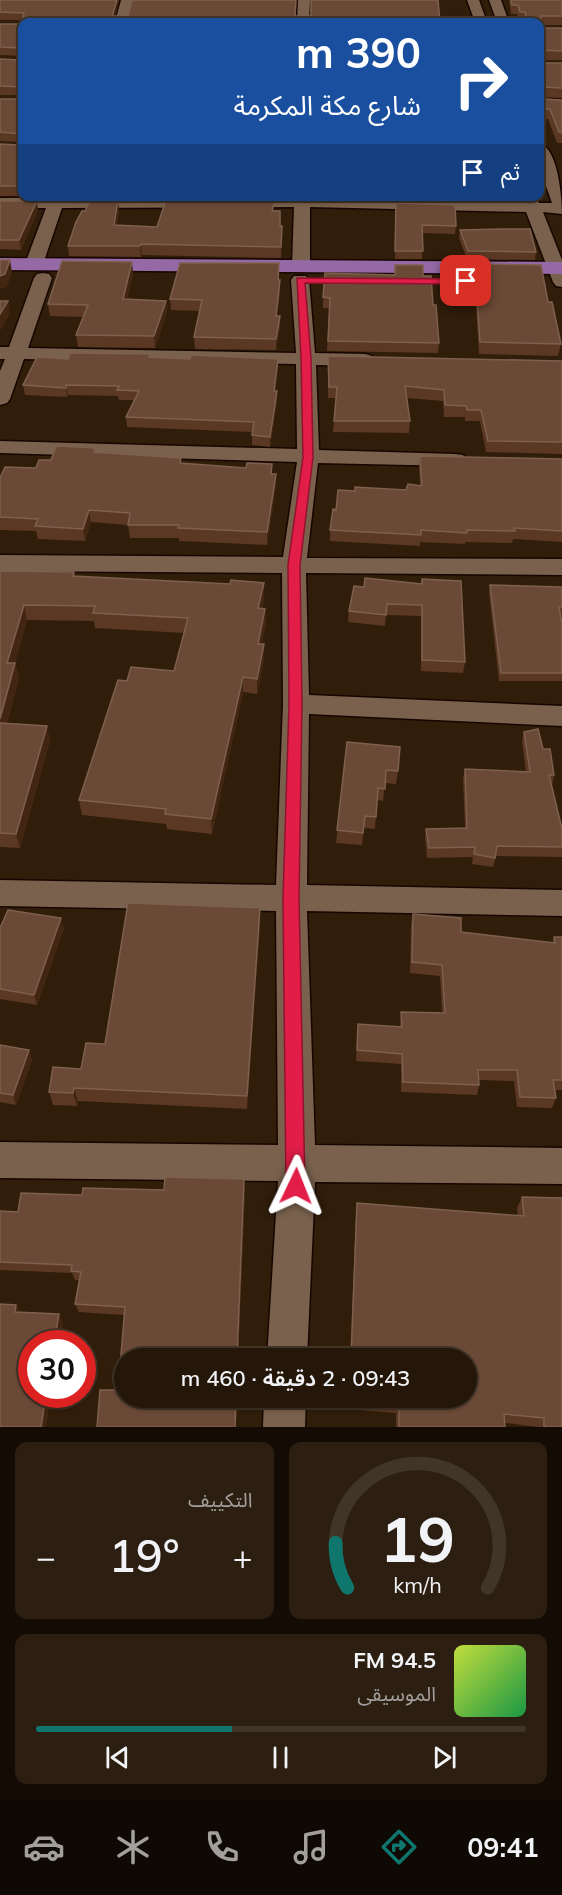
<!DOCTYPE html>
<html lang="ar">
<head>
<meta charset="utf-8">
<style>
	:root { --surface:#241608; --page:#2c1f12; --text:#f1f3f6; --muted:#a39f9c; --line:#413529; --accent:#0f766e }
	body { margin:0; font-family:Mulish,"Noto Sans Arabic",sans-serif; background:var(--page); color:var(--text); direction:rtl; height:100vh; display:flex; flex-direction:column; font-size:22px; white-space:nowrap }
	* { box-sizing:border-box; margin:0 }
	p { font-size:20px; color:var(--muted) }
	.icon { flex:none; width:33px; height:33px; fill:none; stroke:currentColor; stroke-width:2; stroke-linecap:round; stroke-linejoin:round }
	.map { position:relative; height:1427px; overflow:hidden; direction:ltr }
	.panel { display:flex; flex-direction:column; gap:15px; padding:15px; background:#140c04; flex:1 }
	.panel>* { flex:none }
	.guide { position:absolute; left:18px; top:18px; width:526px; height:183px; border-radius:12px; box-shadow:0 2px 4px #0004,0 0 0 2px var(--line); direction:rtl; background:#1a4fa0; color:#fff; overflow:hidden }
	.speed { position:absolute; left:18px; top:1330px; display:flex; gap:12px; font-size:30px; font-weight:700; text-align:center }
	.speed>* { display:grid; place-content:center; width:78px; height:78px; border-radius:50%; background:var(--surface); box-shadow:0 2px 4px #0004,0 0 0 2px var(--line); line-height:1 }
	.speed .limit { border:9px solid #d22; background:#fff; color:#111 }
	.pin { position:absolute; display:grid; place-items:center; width:51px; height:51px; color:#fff; margin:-26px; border-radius:12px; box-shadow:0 3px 9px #0006 }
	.me { position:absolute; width:66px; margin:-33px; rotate:2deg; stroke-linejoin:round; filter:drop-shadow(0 0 4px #0008) }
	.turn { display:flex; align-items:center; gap:21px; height:126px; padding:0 24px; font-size:27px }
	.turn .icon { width:78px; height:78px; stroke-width:2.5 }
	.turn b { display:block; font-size:42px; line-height:51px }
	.then { display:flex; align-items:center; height:57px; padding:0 24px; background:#0003; gap:12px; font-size:22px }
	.big { font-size:45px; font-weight:600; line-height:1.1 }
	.panel .card { flex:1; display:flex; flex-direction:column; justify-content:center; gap:9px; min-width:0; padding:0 21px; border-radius:12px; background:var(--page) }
	.panel .dial { align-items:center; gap:0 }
	.dial svg { height:156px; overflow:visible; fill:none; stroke:var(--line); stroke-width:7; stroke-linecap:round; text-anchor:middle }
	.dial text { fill:var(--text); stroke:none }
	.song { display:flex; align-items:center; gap:18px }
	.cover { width:72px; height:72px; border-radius:9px; background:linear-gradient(135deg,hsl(70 70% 55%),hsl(140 70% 35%)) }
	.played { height:6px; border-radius:3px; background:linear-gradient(90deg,var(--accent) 40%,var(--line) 40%) }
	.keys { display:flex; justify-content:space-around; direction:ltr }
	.heat { display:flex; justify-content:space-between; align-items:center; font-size:33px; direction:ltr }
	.panel .tiles { flex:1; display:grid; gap:15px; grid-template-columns:1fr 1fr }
	.card:last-child { grid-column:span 2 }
	.trip { position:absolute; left:114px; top:1348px; width:363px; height:60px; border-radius:30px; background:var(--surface); box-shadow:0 2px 4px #0004,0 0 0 2px var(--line); font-weight:600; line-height:60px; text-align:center; direction:rtl }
	.dock { display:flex; height:96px; justify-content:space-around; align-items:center; background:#0e0903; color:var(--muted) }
	.dock .icon { width:42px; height:42px }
	.dock .selected { color:var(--accent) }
	.dock b { font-size:27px; color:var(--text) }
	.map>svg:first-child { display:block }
</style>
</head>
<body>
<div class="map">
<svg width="562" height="1427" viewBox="0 0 562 1427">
	<rect width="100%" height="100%" fill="#301d0a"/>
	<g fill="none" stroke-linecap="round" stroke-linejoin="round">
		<defs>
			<g id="minor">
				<path d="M121,0H133L127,22H115Z"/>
				<path d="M298,0H310L309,22H297Z"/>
				<path d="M467,0H479L487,22H475Z"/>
				<path d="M489,0H501L509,22H497Z"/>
				<path d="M540,99L562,100V108L540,107Z"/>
				<path d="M540,144C558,148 562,198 562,214L543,212L562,260V287L556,286L553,282L526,212L310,207V267L307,271H295L292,267L294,207L62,208L43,264L40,268H28L25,264L46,208H0V198L310,196L522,202L520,196H536L539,203H552L540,169Z"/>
				<path d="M43,273L49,274L52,278L28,348L296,353L291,280L294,276H306L309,280L315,353L365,354L372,356L375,360L372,364L365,366L316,365L319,450L455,454L463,455L466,460L463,465L455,466L318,463L307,558L562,559V575L306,573L309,695L562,706V726L309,714L307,885L562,890V916L307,911L315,1145L562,1148V1184L315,1182L307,1359H267L278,1181L0,1178V1142L278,1145L276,911L0,906V880L276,885L283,704L282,573L0,571V555L283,557L297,462L0,453V441L297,449L296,364L24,359L10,399L7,403L0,405V371L5,359H0V347H9L34,278L37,274Z"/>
				<path d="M264,1398H306L305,1427H263Z"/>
			</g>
			<path id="major" d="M0,258L562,262V274L0,270Z"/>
		</defs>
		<use href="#minor" stroke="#170600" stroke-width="3"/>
		<use href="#major" stroke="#170600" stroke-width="3"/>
		<use href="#minor" fill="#79614d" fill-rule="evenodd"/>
		<use href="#major" fill="#9569a6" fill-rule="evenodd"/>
	</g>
	<g fill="#5a3824">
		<path d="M0,0H119L115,16H296L22,56L0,55V24H21L22,20H0Z"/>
		<path d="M509,0H562V25H540V22H524L518,21L517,14H511Z"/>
		<path d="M541,28H562V60H540Z"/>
		<path d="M0,59L21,60L22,95H0Z"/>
		<path d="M540,61L541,63H562V98L541,97Z"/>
		<path d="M0,99H21L22,142L0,141Z"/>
		<path d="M545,99L562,100V143H557L548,119H545L543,109Z"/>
		<path d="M22,143V196H0V144L20,145Z"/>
		<path d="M0,201L38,210L21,250L0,249Z"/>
		<path d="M119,210L117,225L157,227L274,211L280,226L282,236L281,258L142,255L141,257L69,256L68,246L85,211Z"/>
		<path d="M396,211L456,226L455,234L422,233V259H395Z"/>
		<path d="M460,230L536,252L535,260L467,259L459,238Z"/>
		<path d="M475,264L548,302L561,344L558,356L479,354L474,276Z"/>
		<path d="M395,265L423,276L433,305L439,343L438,353L327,351L329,308H323V297L395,275Z"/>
		<path d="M133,273L127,299L166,301L167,312L155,348L78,347L76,335L84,317L50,316L48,304Z"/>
		<path d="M279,274V280L280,292L277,316L280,327L276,350L195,349L194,337L200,311L171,310L170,299Z"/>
		<path d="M150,354V357L190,359H278V368L275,391L277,401L270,447L252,445V432L127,427L126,417L134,400H119L118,396L68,395L67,397L25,395L23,385L68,359Z"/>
		<path d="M328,356L562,361V454L486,452L480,421H465V417H444L443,401L407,398L410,421L409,433L333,432L336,398H328Z"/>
		<path d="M96,452L181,458V463L246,468L272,464V474L276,486L267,545L179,541V538H130L128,525L91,522L85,541L38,539L36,531L0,530V478Z"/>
		<path d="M420,456L562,459V542L513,539L512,543L465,542V544L420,542V546L330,541V530L336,510L355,491L406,490L420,486L419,468Z"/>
		<path d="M0,571L74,572L75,576L230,584L264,583V598L262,609H265L266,624L261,644H264V659L257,694L243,692L212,834L167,829L166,824L82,815L79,800L127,681L174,671L184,633L95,628L94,621L27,620L15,663L19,678L7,723L50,740L20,848L0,847Z"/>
		<path d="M422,579L465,662L463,673L421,671V616L386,615L385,626L348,622L349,611L364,587L421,584Z"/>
		<path d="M490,585L562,587V615H560L562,624V681H499L489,594Z"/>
		<path d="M524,732L543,749L554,775L552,785L562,829V857L496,856L493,867L472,864L473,857L427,858L425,838L426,829L465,828L463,778L465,769L526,772L522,741Z"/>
		<path d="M347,742L398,771L396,784L385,783L383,801L377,800L375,829L364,828L362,845L336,843Z"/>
		<path d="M413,914L461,932L552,943L554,937H562V1090H555L556,1098L552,1108L517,1107L514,1081L479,1080V1085L477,1095L401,1092V1064L356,1061L358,1024L400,1027L401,1012L442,1013L440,976L410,973L411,925Z"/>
		<path d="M260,923L247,1109L78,1101L77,1106L53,1105L49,1092L81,1069L105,1044Z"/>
		<path d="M0,926L64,928L37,1005L0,999Z"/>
		<path d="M0,1045L29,1050L32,1060L16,1105L0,1102Z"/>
		<path d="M245,1189L238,1359H124V1398H237L236,1427H97L118,1390L124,1315L79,1312L75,1304L79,1280H75L72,1273L0,1270V1211L18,1212L82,1195L164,1190Z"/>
		<path d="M522,1197L562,1427H538L505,1423V1427H396V1413L348,1409L349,1398H466V1359H350L356,1214L357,1203L518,1216L517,1208Z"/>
	</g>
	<g fill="#432612">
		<path d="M117,0H119L113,22L112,16Z"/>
		<path d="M118,200L119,210L115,235L114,225Z"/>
		<path d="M37,201L38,210L21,250L19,240Z"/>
		<path d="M141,244L142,255L141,257L140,246Z"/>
		<path d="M10,260L12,272L7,287L0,289V276Z"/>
		<path d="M132,262L133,273L124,310L123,299Z"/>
		<path d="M280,280V292L276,327V316Z"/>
		<path d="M8,301L10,314L0,331V314Z"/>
		<path d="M166,301L167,312L155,348L154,336Z"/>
		<path d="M280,316V327L276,350V339Z"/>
		<path d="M278,359V368L274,401V391Z"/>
		<path d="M66,385L68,395L67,397L66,388Z"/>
		<path d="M277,391V401L270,447V437Z"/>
		<path d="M276,474V486L267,545V532Z"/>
		<path d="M89,510L91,522L85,541L83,529Z"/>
		<path d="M264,583V598L258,623V608Z"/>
		<path d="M24,605L27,620L11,678L7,663Z"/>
		<path d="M265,609L266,624L259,659L258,644Z"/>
		<path d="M264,644V659L257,694V679Z"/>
		<path d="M15,663L19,678L3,738L0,728V719Z"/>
		<path d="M243,677V692L212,834L211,819Z"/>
		<path d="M47,726L50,740L20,848L16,834Z"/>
		<path d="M260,908V923L247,1109V1096Z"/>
		<path d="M61,918L64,928L37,1005L34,995Z"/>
		<path d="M29,1050L32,1060L16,1105L13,1095Z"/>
		<path d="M74,1088L78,1101L77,1106L73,1093Z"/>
		<path d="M244,1179L245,1189L238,1359H237Z"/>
		<path d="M16,1305L21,1313L15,1312Z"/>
		<path d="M59,1314L63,1323L60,1344H54Z"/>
		<path d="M46,1395H51L46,1427H41Z"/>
		<path d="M236,1398H237L236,1427H235Z"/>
	</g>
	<g fill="#6a4936" stroke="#7d604e" stroke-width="1.5">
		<path d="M0,0H117L112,16H128L132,0H296L295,16H311V0H438L440,22H22V49V48L0,47V24H21L24,13L0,12Z"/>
		<path d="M511,0H562V16H541L540,22H527L525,12H520L518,5H512Z"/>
		<path d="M540,27L541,28H562V51L541,50L540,57Z"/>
		<path d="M22,58V90V87L0,86V59L21,60Z"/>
		<path d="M540,61L541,63H562V88L542,87L540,78Z"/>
		<path d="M22,97V137V134L0,132V99H21Z"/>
		<path d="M545,99L562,100V133L559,132L550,109H546Z"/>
		<path d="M22,143V186H0V144L20,145Z"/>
		<path d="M275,199L272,211H280V226H282L281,247L141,244L140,246H68L76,222L82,211H85L90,200H118L114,225L157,227L166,200Z"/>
		<path d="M0,201H37L19,240H0Z"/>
		<path d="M396,203L455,205L456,226L422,225L423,251H395Z"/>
		<path d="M503,229H530L536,252L468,251L460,230Z"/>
		<path d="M0,260H10L5,274L0,276Z"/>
		<path d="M62,261L132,262L123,299L166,301L154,336L76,335L88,305L48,304Z"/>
		<path d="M180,263H279L278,280H280L276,316H280L276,339L194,337L202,300L170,299Z"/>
		<path d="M475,264L541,265L548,302H552L561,344L480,342Z"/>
		<path d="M395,265H423V276H431L433,305H436L439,343L328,341L330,298L323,297L325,273L395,275Z"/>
		<path d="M0,301H8L0,314Z"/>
		<path d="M70,353L150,354L149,357L190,359L191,355L278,359L274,391H277L270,437L252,435L254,422L126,417L139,391L117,390L119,386L66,385V388L23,385L37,357L68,359Z"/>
		<path d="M328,356L562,361V442L488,441L481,410H467L466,406L445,405L444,390L405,386L410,421H334L337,387H329Z"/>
		<path d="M56,446L96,448L94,452L181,458L180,463L246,468L247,463L272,464L271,474H276L267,532L178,528L179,525H128L130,513L89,510L83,529L35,526L38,519L0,517V478L5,467L36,468L39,460H51Z"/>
		<path d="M420,456L562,459V531L514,528L515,531L467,530V533L421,530V535L330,530L333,509L336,510L338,490L355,491V487L406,490L408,484L422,486Z"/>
		<path d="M0,571L74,572L73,576L230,584L231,580L264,583L258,608L265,609L258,644H264L257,679L243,677L211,819L165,814L166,809L79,800L118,680L127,681L131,667L174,671L188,618L93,613L95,606L24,605L7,663H15L0,719Z"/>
		<path d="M365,578L422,584V579L461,581L465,662L422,660V605L387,604L386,615L349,611L354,586L364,587Z"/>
		<path d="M490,585L562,587V607H559L562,624V673H501Z"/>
		<path d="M0,723L47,726L16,834L0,833Z"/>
		<path d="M538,729L543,749H550L554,775H549L562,829V847L497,846L495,858L474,854L475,847L429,848L426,829L467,828L465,769L530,772L524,732Z"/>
		<path d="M347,742L400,747L398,771L386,770L385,789L378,788L376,817L365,816L363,833L337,830Z"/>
		<path d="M128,903L260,908L247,1096L74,1088L73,1093L49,1092L53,1067L81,1069L86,1043L105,1044Z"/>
		<path d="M8,910L61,918L34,995L0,989V926H1Z"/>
		<path d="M413,914L461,918V932L555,943L554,937H562V1080H553L556,1098L520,1097L517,1070H478L479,1085L403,1082L402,1054L357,1050L358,1024L402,1027L401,1012L445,1013L442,965L412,962Z"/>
		<path d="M0,1045L29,1050L13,1095L0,1093Z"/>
		<path d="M165,1177L244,1179L237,1359H124V1398H236L235,1427H97L100,1390H118L125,1307L75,1304L81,1272L71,1271L72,1265L0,1262V1211L18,1212L21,1193L82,1195L83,1188L164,1190Z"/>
		<path d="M522,1197L562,1198V1427H544V1418L504,1414L505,1427H399V1405L350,1400V1398H466V1359H351L357,1203L524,1216Z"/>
		<path d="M0,1304L16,1305L15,1312L59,1314L54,1344H32V1395H46L41,1427H0Z"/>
	</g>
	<path fill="#e11d48" stroke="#92132f" stroke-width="1.5" d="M297,278L466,279L471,281L466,284L305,283L311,358L313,457L300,565L302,704L299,898L305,1186L302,1193L296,1195L289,1193L286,1186L283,898L289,704L288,565L303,457L301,358Z"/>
</svg>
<div class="speed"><div class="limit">30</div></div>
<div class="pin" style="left:466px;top:281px;background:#d93025"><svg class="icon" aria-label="arrive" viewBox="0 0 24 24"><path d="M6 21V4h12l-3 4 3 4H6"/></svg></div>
<svg class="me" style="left:296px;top:1186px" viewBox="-20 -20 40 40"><path d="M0-17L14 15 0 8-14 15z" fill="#e11d48" stroke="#fff" stroke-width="4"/></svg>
<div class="trip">09:43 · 2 دقيقة · 460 m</div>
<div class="guide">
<div class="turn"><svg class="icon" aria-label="right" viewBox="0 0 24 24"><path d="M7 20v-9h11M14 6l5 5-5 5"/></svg><div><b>390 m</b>شارع مكة المكرمة</div></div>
<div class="then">ثم<svg class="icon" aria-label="arrive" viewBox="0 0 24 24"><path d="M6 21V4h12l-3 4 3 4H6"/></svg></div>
</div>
</div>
<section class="panel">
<div class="tiles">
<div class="card dial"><svg viewBox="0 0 100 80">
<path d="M14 69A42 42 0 1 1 86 69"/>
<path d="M14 69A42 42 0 0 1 8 46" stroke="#0f766e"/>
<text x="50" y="56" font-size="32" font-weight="700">19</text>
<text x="50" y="72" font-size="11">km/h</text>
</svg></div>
<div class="card"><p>التكييف</p>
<div class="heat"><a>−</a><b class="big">19°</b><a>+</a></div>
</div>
<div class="card">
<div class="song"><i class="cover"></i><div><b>94.5 FM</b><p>الموسيقى</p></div></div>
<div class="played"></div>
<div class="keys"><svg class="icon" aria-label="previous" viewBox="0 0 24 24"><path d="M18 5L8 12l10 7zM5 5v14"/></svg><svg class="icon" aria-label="pause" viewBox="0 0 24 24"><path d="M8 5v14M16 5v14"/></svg><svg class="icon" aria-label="next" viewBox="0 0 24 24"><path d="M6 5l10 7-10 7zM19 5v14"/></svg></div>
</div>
</div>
</section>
<nav class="dock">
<b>09:41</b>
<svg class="icon selected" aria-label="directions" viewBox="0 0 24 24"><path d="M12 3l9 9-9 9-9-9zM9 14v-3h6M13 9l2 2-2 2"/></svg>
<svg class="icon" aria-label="music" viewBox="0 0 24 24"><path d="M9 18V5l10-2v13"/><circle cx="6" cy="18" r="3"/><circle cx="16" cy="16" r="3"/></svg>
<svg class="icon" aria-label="phone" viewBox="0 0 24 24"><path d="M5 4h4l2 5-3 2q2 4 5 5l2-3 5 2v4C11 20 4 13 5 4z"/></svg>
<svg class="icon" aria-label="climate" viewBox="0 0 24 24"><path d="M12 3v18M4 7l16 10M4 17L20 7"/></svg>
<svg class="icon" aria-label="car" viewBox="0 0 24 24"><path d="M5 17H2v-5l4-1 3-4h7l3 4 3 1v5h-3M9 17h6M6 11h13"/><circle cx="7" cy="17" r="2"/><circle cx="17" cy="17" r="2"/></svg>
</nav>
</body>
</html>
